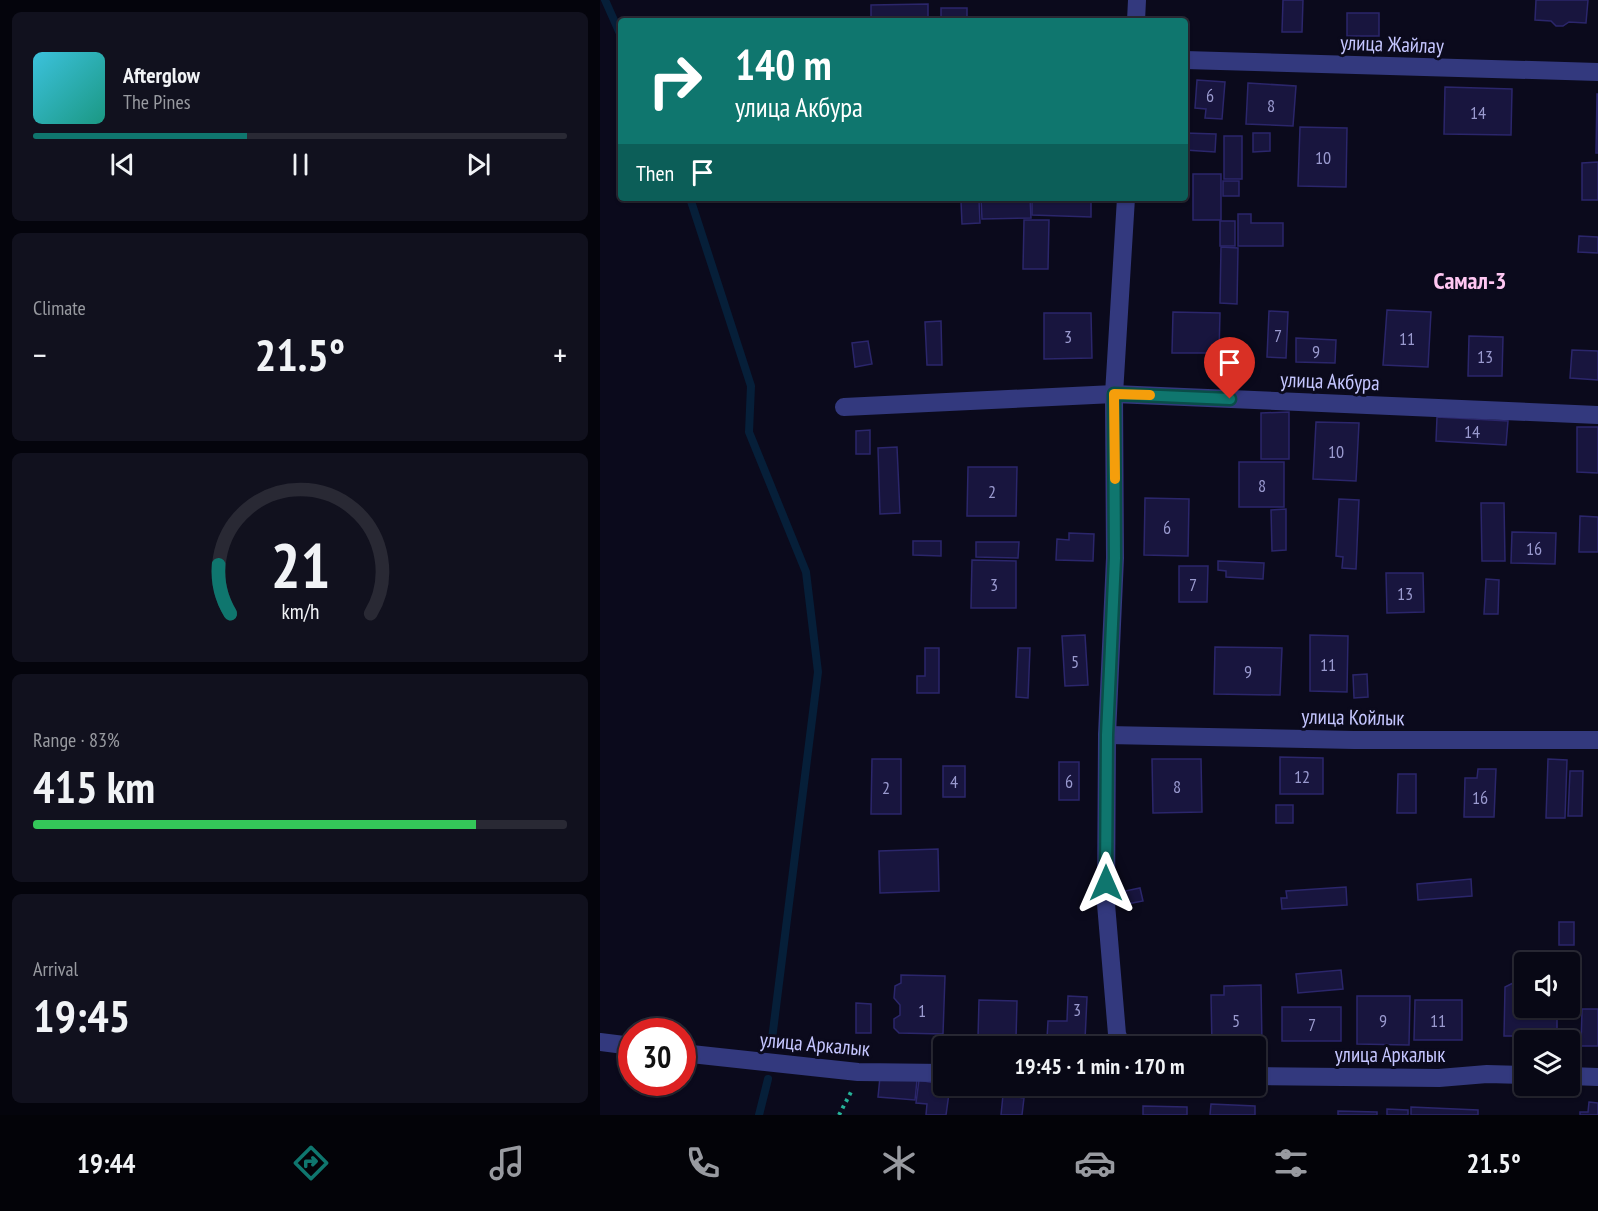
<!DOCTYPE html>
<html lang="en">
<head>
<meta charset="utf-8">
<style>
	:root { --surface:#080815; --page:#11111e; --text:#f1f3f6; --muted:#989aa0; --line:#292934; --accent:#0f766e }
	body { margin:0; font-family:"PT Sans Narrow",sans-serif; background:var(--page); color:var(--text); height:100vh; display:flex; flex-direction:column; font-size:22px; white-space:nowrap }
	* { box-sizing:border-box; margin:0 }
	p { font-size:20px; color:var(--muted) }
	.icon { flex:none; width:33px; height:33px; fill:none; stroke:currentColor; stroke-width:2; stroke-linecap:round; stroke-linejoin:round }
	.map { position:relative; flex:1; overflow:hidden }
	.drawer { display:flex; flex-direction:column; gap:12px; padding:12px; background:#04040c; width:600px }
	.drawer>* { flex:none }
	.banner { position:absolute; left:18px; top:18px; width:570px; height:183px; border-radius:6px; box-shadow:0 2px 4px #0004,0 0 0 2px var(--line); background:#0f766e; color:#fff; overflow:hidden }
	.controls { position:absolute; left:914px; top:952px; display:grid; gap:12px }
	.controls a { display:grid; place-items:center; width:66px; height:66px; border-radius:6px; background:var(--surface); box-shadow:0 2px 4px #0004,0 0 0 2px var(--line); font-size:30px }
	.speed { position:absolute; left:18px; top:1018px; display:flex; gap:12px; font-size:30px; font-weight:700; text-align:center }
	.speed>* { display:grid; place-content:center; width:78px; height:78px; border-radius:50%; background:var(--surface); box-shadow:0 2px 4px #0004,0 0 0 2px var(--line); line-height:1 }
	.speed .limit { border:9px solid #d22; background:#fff; color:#111 }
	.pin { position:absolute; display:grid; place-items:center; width:51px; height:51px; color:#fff; margin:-62px -26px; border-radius:50% 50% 50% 0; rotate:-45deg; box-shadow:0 0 6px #0007 }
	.pin .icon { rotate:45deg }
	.me { position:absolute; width:66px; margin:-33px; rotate:0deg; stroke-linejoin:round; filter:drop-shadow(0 0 4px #0008) }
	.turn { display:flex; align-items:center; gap:21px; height:126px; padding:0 18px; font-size:27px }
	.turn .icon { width:78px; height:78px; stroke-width:2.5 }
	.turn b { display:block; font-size:42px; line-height:51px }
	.then { display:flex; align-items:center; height:57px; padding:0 18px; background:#0003; gap:12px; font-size:22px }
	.big { font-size:45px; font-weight:700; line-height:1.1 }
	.drawer .widget { flex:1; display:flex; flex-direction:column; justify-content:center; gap:9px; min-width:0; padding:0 21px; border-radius:9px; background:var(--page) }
	.drawer .dial { align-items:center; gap:0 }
	.dial svg { height:156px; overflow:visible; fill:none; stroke:var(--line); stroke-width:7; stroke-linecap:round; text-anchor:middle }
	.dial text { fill:var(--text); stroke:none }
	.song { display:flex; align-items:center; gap:18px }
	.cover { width:72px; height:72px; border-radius:9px; background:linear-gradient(135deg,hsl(190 70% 55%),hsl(170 70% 35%)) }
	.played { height:6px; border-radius:3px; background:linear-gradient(90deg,var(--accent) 40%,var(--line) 40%) }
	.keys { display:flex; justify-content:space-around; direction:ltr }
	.heat { display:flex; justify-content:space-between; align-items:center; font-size:33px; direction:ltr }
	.charge { height:9px; border-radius:4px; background:linear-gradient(90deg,#34c759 83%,var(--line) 0) }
	.trip { position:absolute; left:333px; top:1036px; width:333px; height:60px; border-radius:6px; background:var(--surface); box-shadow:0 2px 4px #0004,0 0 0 2px var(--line); font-weight:700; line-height:60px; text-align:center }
	.menu { display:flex; height:96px; justify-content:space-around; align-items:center; background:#030308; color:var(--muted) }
	.menu .icon { width:42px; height:42px }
	.menu .selected { color:var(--accent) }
	.menu b { font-size:27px; color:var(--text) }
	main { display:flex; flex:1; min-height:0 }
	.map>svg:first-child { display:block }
</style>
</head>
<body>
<main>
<section class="drawer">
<div class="widget">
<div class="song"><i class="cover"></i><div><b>Afterglow</b><p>The Pines</p></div></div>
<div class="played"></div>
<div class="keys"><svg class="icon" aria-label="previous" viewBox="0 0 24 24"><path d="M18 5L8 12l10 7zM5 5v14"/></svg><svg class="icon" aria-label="pause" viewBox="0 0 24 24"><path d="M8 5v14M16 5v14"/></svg><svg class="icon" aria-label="next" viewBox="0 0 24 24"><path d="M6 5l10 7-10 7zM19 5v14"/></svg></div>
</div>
<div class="widget"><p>Climate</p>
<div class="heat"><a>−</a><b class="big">21.5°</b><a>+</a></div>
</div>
<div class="widget dial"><svg viewBox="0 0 100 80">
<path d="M14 69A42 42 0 1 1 86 69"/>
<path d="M14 69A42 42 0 0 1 8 44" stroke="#0f766e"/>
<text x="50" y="56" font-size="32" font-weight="700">21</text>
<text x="50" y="72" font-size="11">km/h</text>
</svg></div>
<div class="widget"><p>Range · 83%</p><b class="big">415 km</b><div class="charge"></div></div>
<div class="widget"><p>Arrival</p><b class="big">19:45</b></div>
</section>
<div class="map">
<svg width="998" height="1115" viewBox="0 0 998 1115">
	<rect width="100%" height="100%" fill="#0b0a1c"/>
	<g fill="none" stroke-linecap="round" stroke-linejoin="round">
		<g stroke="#061f39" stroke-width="8">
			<path d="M5,0L21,36"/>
			<path d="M90,198L151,386L149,432L206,572L218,672L172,1039"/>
			<path d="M159,1115L168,1079"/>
		</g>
	</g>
	<g fill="#18153e" stroke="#2b266b" stroke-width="1.5">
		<path d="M683,0H703L702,32H682Z"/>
		<path d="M936,0H988L986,23L969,22L963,26H956L951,21L935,20Z"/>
		<path d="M328,4V21H271V5Z"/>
		<rect x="341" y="8" width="26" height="13"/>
		<rect x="747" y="13" width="32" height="23"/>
		<path d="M597,80L625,82L622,119L605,118L606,109L595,108Z"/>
		<path d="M648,83L696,86L693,126L646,124Z"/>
		<path d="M845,87L912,89L911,135L844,134Z"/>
		<path d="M997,94H998V153H996Z"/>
		<path d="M700,127L747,128L746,187L698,186Z"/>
		<path d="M585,133L616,134L615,152L585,150Z"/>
		<path d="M653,133H670V151L653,152Z"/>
		<rect x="624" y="136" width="18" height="43"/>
		<path d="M998,162V200H982V163Z"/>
		<rect x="593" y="174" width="28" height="46"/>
		<rect x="623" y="181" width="16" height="15"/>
		<path d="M381,198H430L431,218L382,219Z"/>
		<path d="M432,198H491V217L432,215Z"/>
		<path d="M379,200L380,223L362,224L361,201Z"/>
		<path d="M638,214H651V223H683V246H638Z"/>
		<path d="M424,220H449L448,269H423Z"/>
		<rect x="620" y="221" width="15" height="25"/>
		<path d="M979,236L998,237V253L978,252Z"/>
		<path d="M621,247L638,248L637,304L620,303Z"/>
		<path d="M787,310L831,312L828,367L783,365Z"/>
		<path d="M669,311L688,312L686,358L667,357Z"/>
		<path d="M573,312L620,313L619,353H572Z"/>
		<path d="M444,313H491L492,358L444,359Z"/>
		<path d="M341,321L342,365H327L325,322Z"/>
		<path d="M869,336L903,337L902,376H868Z"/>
		<path d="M696,338L736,340L735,363L696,362Z"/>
		<path d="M268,341L272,364L255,367L252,343Z"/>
		<path d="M972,350L998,351V380L970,378Z"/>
		<path d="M689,412V459H661V413Z"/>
		<path d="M837,417L908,421L906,445L836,441Z"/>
		<path d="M716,422L759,423L756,481L713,479Z"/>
		<path d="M977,427H998V473L977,472Z"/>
		<path d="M270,430V454H256V431Z"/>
		<path d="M297,447L300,513L280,514L278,448Z"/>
		<rect x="639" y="462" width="45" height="45"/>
		<path d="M368,467H417L416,516H367Z"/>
		<path d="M545,498L589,499L588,556L544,555Z"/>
		<path d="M739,499L759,500L756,569L742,568L743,557L736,556Z"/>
		<path d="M881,503H904L905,561H882Z"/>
		<path d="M686,509V550L672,551L671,510Z"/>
		<path d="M980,516L998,517V552H979Z"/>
		<path d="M912,532L956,533L955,564L911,563Z"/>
		<path d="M469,533L494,534L493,561L456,560L457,539L469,540Z"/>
		<path d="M313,541H341V556L313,555Z"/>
		<path d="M376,542H419L418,558L376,557Z"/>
		<path d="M372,560L416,561V608H371Z"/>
		<path d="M618,561L664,563L663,579L626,577V571L618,570Z"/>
		<path d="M579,566H608L607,602H579Z"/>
		<path d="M786,573H823L824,612L787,613Z"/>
		<path d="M886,579L899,580L898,614H884Z"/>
		<path d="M485,635L488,685L465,686L462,636Z"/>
		<path d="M710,635L748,636L747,692L710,691Z"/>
		<path d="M615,647L682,648L680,695L614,694Z"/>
		<path d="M325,648H339V693H317V676H325Z"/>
		<path d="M418,648H430L428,698L416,697Z"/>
		<path d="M767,674L768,697L754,698L753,675Z"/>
		<path d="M680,757L723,758V794H680Z"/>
		<path d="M272,759H301V814H271Z"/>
		<path d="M552,759H601L602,812L553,813Z"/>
		<path d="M948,759L967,760L965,818H946Z"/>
		<rect x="459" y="762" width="20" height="38"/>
		<rect x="343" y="766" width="22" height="31"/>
		<path d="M878,769H896L894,817H864L865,778H877Z"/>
		<path d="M970,771H983L982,816H968Z"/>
		<path d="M798,774H816V813H797Z"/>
		<rect x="676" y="805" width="17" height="18"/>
		<path d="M338,849L339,891L280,893L279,851Z"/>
		<path d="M871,879L872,896L818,900L817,884Z"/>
		<path d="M746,887L747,905L682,909L681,898H687L686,891Z"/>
		<path d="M540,888L543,901L527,904L525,891Z"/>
		<rect x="959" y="922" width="15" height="23"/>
		<path d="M741,970L743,989L698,993L696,974Z"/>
		<path d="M301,975L345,976L343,1034L299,1033L294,1028V1019L300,1015V1005L294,998L295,986L301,983Z"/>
		<path d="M919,980H924V1008H957V1036H904L905,987Z"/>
		<path d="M661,985L662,1045L612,1046L611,995H624V986Z"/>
		<path d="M468,996L487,997L485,1040L447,1039L448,1021H467Z"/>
		<path d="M757,996H810L809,1045L757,1044Z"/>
		<path d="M379,1000L417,1001L416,1039L378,1038Z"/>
		<path d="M815,1000H862V1040H814Z"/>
		<path d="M256,1003L271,1004V1033H256Z"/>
		<rect x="682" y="1007" width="59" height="34"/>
		<path d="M982,1009H998V1046H981Z"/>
		<path d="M280,1077L317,1080L315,1100L278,1097Z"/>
		<path d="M319,1080L350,1086L346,1115H326L327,1104L316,1103Z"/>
		<path d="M403,1095L424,1098L422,1115H401Z"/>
		<path d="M989,1102L998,1103V1115H980V1112H988Z"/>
		<path d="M611,1104L655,1106V1115H610Z"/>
		<path d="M543,1106L587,1107V1115H543Z"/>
		<path d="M811,1107L878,1110V1115H811Z"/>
		<path d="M787,1109L808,1110V1115H787Z"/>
		<path d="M738,1111L777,1112V1115H738Z"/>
	</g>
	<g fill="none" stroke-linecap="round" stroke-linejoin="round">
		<path stroke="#26b298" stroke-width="4" stroke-dasharray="3 4.5" stroke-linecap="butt" d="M239,1115L251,1092"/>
		<g stroke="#33397e" stroke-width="18">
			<path d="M536,21L537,0"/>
			<path d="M585,60L998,72"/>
			<path d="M244,407L514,394L998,415"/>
			<path d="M507,735L754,740H998"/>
			<path d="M0,1042L32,1046"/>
			<path d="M522,1047L517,1034L506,904L507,735L515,558L514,394L526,198"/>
			<path d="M82,1053L258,1072L344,1073"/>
			<path d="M656,1076L839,1078L887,1074L924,1075"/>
			<path d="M969,1076L998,1077"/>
		</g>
	</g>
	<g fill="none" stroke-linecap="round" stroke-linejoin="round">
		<defs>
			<path id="route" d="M506,883L507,735L515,558L514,394L630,399"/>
		</defs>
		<use href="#route" stroke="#0a4d48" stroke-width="15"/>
		<use href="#route" stroke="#0f766e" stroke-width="10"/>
		<path stroke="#f59e0b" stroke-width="10" d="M515,479L514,394L550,395"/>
	</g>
	<g text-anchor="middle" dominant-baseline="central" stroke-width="6" stroke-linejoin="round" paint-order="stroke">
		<g font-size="18" fill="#9a9acf">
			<text x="610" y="95">6</text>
			<text x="671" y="105">8</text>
			<text x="878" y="112">14</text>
			<text x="723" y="157">10</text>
			<text x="678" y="335">7</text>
			<text x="468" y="336">3</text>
			<text x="807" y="338">11</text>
			<text x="716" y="351">9</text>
			<text x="885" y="356">13</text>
			<text x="872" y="431">14</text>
			<text x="736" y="451">10</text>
			<text x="662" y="485">8</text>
			<text x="392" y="491">2</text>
			<text x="567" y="527">6</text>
			<text x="934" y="548">16</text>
			<text x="394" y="584">3</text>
			<text x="593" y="584">7</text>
			<text x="805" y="593">13</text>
			<text x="475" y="661">5</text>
			<text x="728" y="664">11</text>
			<text x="648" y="671">9</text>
			<text x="702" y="776">12</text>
			<text x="354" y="781">4</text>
			<text x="469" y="781">6</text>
			<text x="577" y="786">8</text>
			<text x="286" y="787">2</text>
			<text x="880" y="797">16</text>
			<text x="477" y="1009">3</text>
			<text x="322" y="1010">1</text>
			<text x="636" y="1020">5</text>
			<text x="783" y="1020">9</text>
			<text x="838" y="1020">11</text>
			<text x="712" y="1024">7</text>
		</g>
		<g font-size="21" fill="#c5c6ff" stroke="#0b0a1c">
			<text transform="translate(792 44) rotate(2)">улица Жайлау</text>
			<text transform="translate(730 381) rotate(2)">улица Акбура</text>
			<text transform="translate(753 717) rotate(1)">улица Койлык</text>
			<text transform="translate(215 1044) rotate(5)">улица Аркалык</text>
			<text x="790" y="1054">улица Аркалык</text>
		</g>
		<g font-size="24" font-weight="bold" fill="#ffc7f2" stroke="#0b0a1c">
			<text x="870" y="280">Самал-3</text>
		</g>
	</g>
</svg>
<div class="controls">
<a><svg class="icon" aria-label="sound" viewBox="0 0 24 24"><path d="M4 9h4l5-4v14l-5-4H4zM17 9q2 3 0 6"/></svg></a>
<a><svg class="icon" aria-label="layers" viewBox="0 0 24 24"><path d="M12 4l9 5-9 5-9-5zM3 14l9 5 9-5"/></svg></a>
</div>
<div class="speed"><div class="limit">30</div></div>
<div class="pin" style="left:630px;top:399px;background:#d93025"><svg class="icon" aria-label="arrive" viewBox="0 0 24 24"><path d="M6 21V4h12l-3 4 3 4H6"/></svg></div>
<svg class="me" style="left:506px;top:883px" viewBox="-20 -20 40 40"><path d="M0-17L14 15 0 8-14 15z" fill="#0f766e" stroke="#fff" stroke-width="4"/></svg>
<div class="trip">19:45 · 1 min · 170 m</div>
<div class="banner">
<div class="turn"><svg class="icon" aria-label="right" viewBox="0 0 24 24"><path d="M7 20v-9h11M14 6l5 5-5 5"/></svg><div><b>140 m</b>улица Акбура</div></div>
<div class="then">Then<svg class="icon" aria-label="arrive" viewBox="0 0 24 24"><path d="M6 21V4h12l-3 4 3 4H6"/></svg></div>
</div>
</div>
</main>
<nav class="menu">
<b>19:44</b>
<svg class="icon selected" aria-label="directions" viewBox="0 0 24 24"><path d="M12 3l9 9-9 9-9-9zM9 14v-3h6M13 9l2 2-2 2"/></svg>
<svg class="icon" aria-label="music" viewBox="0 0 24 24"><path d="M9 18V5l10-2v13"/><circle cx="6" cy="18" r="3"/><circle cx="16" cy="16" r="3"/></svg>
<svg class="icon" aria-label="phone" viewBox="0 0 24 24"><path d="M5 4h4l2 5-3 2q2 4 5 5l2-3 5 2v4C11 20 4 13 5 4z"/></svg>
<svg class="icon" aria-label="climate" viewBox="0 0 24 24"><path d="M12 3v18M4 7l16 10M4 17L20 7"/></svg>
<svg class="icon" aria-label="car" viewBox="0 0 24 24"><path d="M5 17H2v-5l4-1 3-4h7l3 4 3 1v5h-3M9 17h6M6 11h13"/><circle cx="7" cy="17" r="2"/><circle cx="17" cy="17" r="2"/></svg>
<svg class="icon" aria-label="filters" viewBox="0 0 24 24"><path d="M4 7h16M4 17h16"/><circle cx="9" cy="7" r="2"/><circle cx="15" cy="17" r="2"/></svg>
<b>21.5°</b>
</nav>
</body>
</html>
